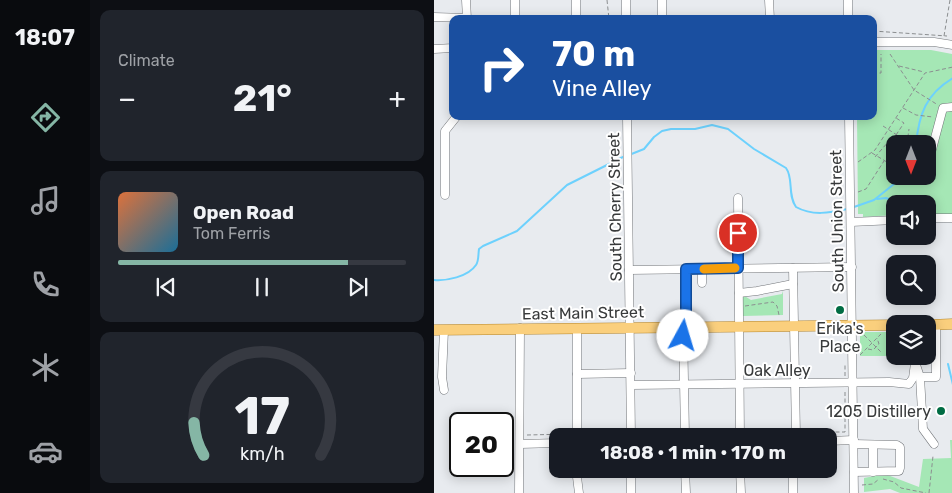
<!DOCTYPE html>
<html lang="en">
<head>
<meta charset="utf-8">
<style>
	:root { --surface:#171b24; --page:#20242c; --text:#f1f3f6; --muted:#9ea1a6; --line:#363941; --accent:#85b6a5 }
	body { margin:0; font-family:Rubik,sans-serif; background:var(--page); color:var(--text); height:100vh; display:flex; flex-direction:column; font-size:19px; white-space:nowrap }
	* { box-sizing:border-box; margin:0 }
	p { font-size:16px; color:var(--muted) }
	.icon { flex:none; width:28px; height:28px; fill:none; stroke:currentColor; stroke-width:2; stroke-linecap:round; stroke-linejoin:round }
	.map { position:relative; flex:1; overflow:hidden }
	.side { display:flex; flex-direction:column; gap:10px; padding:10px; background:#0d0f14; width:344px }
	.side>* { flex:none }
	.banner { position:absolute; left:15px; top:15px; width:428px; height:105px; border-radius:10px; box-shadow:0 2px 12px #0003; background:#1a4fa0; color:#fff; overflow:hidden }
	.needle { width:32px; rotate:180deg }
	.fabs { position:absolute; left:452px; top:135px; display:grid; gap:10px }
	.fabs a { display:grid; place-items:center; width:50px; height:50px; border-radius:10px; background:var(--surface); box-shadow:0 2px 12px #0003; font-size:25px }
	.speed { position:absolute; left:15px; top:412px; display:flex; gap:10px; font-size:25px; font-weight:700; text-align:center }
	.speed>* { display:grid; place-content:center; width:65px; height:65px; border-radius:50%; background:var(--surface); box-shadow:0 2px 12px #0003; line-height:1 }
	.speed .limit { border:2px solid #111; border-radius:8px; background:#fff; color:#111 }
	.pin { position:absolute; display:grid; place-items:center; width:42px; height:42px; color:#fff; margin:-21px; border:2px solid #fff; border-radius:50%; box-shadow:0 1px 5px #0007 }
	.me { position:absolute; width:55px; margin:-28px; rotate:6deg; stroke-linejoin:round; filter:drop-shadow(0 0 4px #0008) }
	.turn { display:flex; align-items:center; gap:18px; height:105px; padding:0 20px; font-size:22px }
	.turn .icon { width:65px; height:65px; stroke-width:2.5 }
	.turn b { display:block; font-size:35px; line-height:42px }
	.big { font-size:38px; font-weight:700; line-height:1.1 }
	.side .widget { flex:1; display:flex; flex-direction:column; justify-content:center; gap:8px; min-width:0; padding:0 18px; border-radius:10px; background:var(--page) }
	.side .dial { align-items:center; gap:0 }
	.dial svg { height:130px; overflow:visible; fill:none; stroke:var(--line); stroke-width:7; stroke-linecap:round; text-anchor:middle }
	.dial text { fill:var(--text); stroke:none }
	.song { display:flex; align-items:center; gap:15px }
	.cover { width:60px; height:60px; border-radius:8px; background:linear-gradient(135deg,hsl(20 70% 55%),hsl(200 70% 35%)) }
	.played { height:5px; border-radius:2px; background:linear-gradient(90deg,var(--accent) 80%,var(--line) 80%) }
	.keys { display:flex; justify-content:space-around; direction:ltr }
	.heat { display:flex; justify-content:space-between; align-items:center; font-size:28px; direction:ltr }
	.trip { position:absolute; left:115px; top:428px; width:288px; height:50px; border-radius:10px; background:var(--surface); box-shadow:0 2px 12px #0003; font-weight:700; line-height:50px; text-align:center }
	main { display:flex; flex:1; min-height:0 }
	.dock { display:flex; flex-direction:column; width:90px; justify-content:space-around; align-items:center; background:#090b0e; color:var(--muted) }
	.dock .icon { width:35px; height:35px }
	.dock .active { color:var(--accent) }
	.dock b { font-size:22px; color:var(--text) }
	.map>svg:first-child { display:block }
</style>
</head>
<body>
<main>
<nav class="dock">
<b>18:07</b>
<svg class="icon active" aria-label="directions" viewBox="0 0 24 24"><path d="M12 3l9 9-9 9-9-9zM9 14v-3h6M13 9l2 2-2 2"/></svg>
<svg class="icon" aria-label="music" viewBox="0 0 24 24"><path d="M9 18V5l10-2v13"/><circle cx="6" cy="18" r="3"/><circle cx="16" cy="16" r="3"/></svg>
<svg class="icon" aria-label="phone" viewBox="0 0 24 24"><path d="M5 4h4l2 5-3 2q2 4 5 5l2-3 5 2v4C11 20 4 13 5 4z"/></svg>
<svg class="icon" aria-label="climate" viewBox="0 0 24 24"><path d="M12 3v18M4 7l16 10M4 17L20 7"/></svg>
<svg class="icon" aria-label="car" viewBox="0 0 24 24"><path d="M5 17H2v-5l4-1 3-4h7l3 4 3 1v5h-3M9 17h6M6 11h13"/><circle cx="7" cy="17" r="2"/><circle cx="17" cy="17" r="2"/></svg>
</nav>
<section class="side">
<div class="widget"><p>Climate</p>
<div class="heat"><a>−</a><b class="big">21°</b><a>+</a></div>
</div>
<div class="widget">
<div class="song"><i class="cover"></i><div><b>Open Road</b><p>Tom Ferris</p></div></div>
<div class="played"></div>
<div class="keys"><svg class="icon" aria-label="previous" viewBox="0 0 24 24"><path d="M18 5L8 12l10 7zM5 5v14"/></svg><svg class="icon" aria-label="pause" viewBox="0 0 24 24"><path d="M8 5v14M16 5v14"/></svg><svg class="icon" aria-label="next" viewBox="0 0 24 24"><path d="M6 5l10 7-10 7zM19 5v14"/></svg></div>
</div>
<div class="widget dial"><svg viewBox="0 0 100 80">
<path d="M14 69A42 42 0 1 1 86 69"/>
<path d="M14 69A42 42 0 0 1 8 49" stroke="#85b6a5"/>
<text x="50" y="56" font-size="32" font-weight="700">17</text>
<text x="50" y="72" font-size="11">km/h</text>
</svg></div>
</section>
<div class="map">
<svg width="519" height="493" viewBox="0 0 519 493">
	<rect width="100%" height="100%" fill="#e8ebef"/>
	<g fill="#a5e7b5" fill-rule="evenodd">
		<path d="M439,50H497L518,54V214H494V204H461V215L429,217V214H424L423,116H439ZM461,144H494V176H461Z"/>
		<path d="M349,291V315L309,316V295L317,300L348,294Z"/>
		<path d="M426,332H452L453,356H426Z"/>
		<path d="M516,440H518V493H466L456,489L430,492V478L451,474L485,487L489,459L517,458Z"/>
	</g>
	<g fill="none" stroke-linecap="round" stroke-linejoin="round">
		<g stroke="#6dd1fd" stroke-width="2">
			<path d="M482,144C485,114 492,94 519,78"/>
			<path d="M195,155L210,149L220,137L228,131L237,129H261L278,125L294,129L320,149L352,168C360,179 353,194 362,207C378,216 396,213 413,209"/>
			<path d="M443,199L452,198L467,204"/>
			<path d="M420,207L440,200L470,176"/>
			<path d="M0,280C12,281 34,277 42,265C45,261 44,255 45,249L49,246L83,231L133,185L191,156"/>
			<path d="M514,364L519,385"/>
		</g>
		<defs>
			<g id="minor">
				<path d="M32,0L33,19"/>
				<path d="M81,0V19"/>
				<path d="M142,0V19"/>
				<path d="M192,0V19"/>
				<path d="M228,0V19"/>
				<path d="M335,0L336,19"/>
				<path d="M414,0V19"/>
				<path d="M0,17L33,18"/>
				<path d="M439,42H500L519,45"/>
				<path d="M0,49L19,48"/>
				<path d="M193,116L197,436"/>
				<path d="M415,116L420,493"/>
				<path d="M494,164L509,108L519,107"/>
				<path d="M11,195V131L23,116"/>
				<path d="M304,198L306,436"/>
				<path d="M494,218H519"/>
				<path d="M417,222L461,220"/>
				<path d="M359,268L362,436"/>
				<path d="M195,270L418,267"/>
				<path d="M268,283V269"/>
				<path d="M305,293L323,291L359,284"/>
				<path d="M249,326L251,436"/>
				<path d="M252,326V269"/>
				<path d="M10,330L8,377L10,390"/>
				<path d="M482,365L486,377H502V325"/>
				<path d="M143,374L197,373"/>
				<path d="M486,377L489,429L500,444"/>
				<path d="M197,385L455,382L475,384L479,378L482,356"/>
				<path d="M143,436V328"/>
				<path d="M394,441L420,440"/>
				<path d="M86,444L124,443"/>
				<path d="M439,445V472"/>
				<path d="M142,469L145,493"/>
				<path d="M197,469V493"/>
				<path d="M251,469L252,493"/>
				<path d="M306,469L307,493"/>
				<path d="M359,469V493"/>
				<path d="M420,472L465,471L466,468V447L463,445L420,444"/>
				<path d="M85,493L86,328"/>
			</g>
			<g id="major">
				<path d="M494,325L519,324"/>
				<path d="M0,330L461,325"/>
			</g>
		</defs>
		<use href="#minor" stroke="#73767a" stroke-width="9"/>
		<use href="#major" stroke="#b4862e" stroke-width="11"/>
		<g stroke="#8b8e90" stroke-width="1" stroke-dasharray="4 2.5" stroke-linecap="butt">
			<path d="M173,0L175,19"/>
			<path d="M439,31L513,36"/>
			<path d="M510,36L516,0"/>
			<path d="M456,54L480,90L504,105"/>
			<path d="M465,66L490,72"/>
			<path d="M439,73H447V54"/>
			<path d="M469,108L482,115L499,117"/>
			<path d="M449,126L466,137L474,136"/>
			<path d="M462,135L470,123L462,118"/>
			<path d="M473,144L475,129"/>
			<path d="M438,153L461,167"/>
			<path d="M441,157L455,141L461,159"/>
			<path d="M424,162L441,150L491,73L519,67"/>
			<path d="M478,176L483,179"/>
			<path d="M424,192L432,189L450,161"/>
			<path d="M311,306L339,302L343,306L345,315"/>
			<path d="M430,335L447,352"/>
			<path d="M434,349L439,350L445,344L443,338"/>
			<path d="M426,355L447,334"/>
			<path d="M411,376V363"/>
			<path d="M369,432H411V390"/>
			<path d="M258,433H299"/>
			<path d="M314,433L355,432"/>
			<path d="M150,434H189"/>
			<path d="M203,434L244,433"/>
			<path d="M93,435L136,434"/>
			<path d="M449,479L460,482L467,488L492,493"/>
			<path d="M428,485L439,484L445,479"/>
			<path d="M495,493L499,456"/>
		</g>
		<use href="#minor" stroke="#fff" stroke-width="8"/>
		<use href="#major" stroke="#facf7d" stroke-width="10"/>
	</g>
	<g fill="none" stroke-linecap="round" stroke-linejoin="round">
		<defs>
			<path id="route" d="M249,336V326H252V269L304,268V233"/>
		</defs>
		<use href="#route" stroke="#114b97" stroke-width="12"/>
		<use href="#route" stroke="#1a73e8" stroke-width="9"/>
		<path stroke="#f59e0b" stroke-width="9" d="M270,269L301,268"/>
	</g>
	<g fill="#006c43" stroke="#fff" stroke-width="2">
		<circle cx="406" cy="310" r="5"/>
		<circle cx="507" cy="411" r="5"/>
	</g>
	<g text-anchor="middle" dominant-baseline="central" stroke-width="4" stroke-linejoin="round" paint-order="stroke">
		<g font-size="16" fill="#383a3b" stroke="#fff">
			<text transform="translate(181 207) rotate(-91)">South Cherry Street</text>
			<text transform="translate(403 221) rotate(-91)">South Union Street</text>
			<text transform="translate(149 313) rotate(-1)">East Main Street</text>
			<text x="343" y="370">Oak Alley</text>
		</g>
		<g font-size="16" fill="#383a3b" stroke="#fff">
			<text x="406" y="328">Erika's<tspan x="406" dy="18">Place</tspan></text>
			<text x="497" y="411" text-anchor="end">1205 Distillery</text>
		</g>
	</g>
</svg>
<div class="fabs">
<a><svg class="needle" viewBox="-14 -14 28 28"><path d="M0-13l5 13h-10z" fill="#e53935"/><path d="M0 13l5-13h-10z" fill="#9ea1a6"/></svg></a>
<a><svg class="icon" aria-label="sound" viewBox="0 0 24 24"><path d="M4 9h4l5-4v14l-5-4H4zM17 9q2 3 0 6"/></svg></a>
<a><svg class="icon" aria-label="search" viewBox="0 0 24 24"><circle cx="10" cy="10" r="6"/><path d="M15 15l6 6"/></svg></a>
<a><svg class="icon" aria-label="layers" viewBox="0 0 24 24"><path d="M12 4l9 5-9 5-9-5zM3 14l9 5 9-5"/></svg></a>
</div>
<div class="speed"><div class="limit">20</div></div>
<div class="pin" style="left:304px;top:233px;background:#d93025"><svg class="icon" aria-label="arrive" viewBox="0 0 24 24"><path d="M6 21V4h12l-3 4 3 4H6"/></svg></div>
<svg class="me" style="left:249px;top:336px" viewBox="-20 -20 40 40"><circle r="19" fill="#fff"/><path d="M0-13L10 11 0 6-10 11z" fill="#1a73e8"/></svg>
<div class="trip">18:08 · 1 min · 170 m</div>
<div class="banner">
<div class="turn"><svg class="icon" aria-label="right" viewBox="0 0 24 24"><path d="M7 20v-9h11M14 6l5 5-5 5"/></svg><div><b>70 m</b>Vine Alley</div></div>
</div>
</div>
</main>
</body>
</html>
